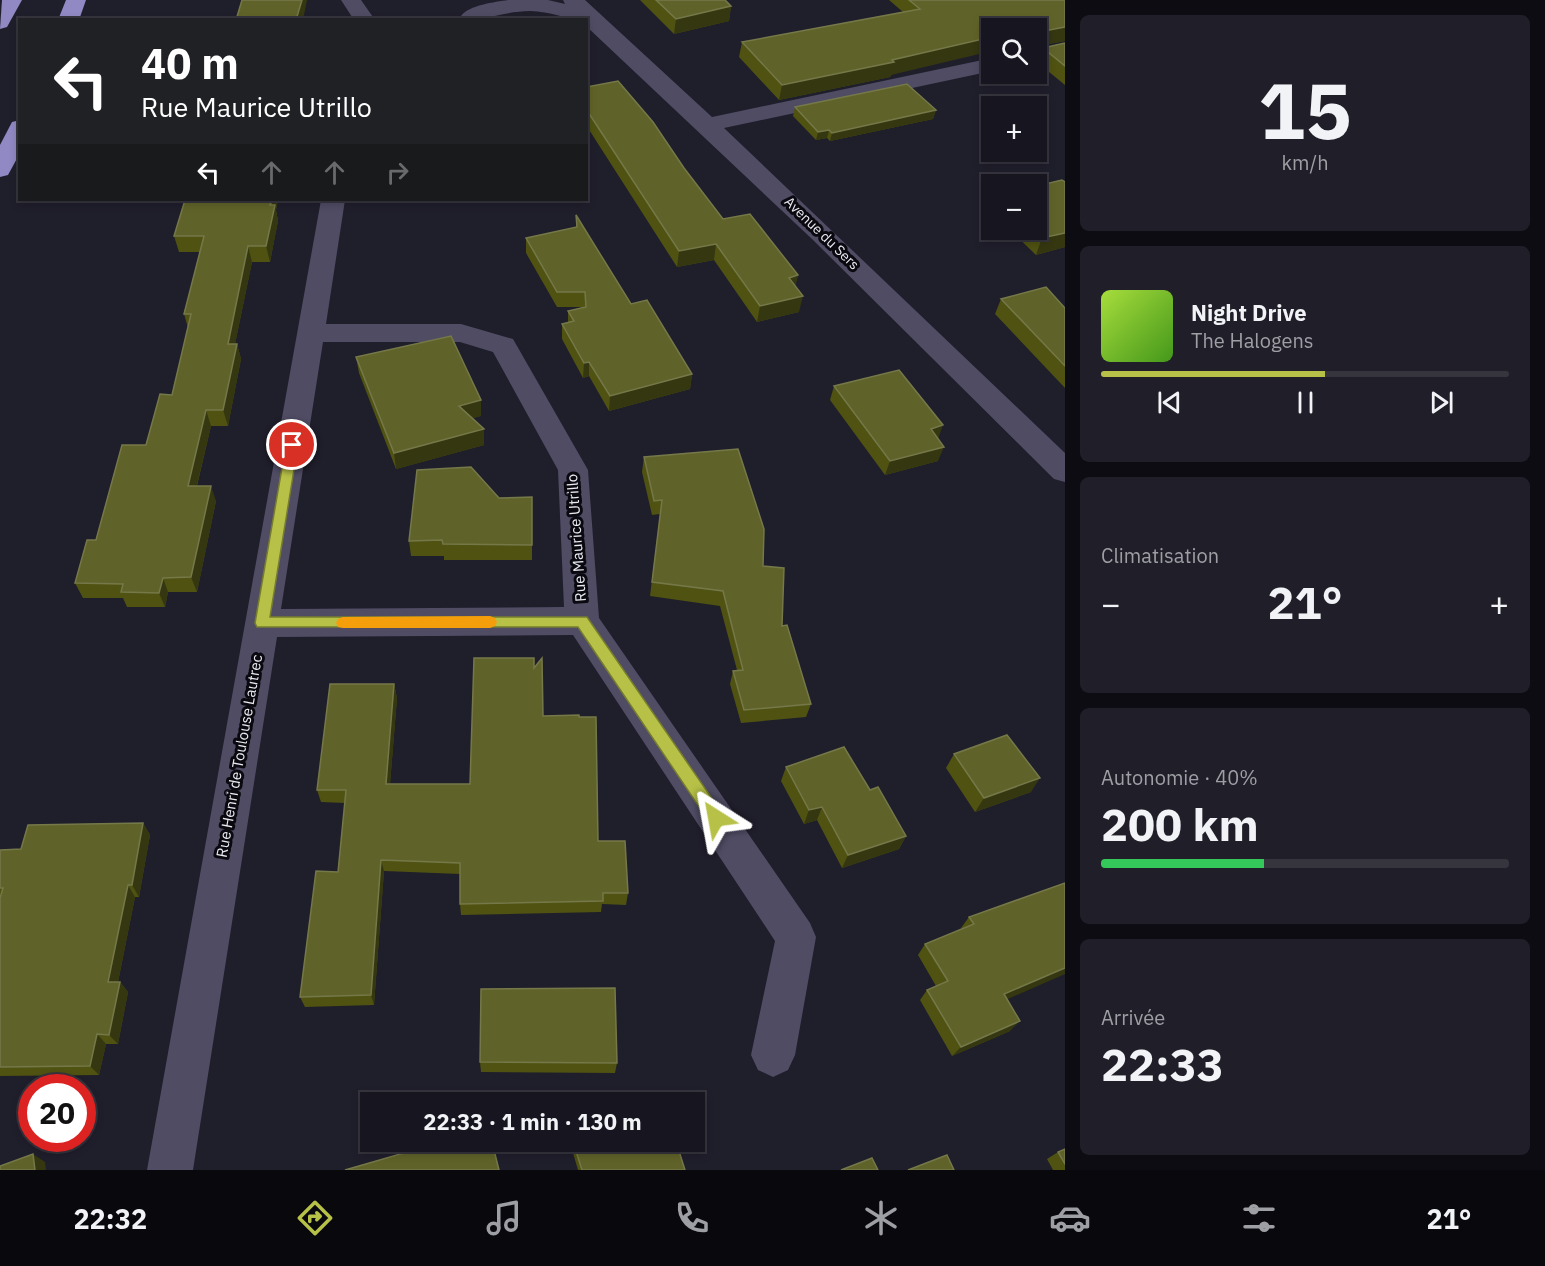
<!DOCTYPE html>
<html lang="fr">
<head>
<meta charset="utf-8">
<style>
	:root { --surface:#171620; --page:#201f29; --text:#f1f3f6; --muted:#9e9fa5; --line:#36353e; --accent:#b7c147 }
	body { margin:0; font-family:"IBM Plex Sans",sans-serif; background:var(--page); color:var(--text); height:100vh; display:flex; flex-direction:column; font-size:22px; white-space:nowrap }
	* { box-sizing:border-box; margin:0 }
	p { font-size:20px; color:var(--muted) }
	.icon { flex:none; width:33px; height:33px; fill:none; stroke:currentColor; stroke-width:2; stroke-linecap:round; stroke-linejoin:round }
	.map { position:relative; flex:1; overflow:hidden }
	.sheet { display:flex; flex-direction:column; gap:15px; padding:15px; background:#0d0c12; width:480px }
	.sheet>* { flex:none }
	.hud { position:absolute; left:18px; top:18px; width:570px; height:183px; border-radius:0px; box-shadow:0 3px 9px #0003,0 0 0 2px var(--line); background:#202124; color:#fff; overflow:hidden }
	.buttons { position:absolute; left:981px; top:18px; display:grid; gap:12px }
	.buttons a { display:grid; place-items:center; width:66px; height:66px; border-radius:0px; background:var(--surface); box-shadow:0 3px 9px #0003,0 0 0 2px var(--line); font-size:30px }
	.speed { position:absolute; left:18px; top:1074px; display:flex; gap:12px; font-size:30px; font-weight:700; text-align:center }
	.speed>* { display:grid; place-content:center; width:78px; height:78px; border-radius:50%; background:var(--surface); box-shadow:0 3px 9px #0003,0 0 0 2px var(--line); line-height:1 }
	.speed .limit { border:9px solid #d22; background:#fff; color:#111 }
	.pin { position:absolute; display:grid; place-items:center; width:51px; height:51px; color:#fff; margin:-26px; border:3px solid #fff; border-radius:50%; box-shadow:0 2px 6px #0007 }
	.me { position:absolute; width:66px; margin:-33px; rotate:326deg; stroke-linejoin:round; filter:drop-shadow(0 0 4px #0008) }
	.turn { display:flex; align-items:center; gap:21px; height:126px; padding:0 24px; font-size:27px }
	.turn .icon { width:78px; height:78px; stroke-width:2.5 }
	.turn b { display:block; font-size:42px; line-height:51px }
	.lanes { display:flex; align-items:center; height:57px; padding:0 24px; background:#0003; justify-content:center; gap:30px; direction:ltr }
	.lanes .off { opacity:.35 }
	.big { font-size:45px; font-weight:700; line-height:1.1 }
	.sheet .widget { flex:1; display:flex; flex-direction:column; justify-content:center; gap:9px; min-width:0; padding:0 21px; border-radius:9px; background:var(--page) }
	.sheet .dial { align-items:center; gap:0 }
	.dial b { font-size:78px; line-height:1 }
	.song { display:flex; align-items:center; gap:18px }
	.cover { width:72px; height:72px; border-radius:9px; background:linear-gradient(135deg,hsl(80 70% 55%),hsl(100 70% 35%)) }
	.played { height:6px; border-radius:3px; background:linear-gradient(90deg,var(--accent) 55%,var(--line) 55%) }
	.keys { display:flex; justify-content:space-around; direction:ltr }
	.heat { display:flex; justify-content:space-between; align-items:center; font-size:33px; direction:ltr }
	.charge { height:9px; border-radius:4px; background:linear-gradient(90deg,#34c759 40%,var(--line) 0) }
	.trip { position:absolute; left:360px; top:1092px; width:345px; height:60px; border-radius:0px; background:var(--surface); box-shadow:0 3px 9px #0003,0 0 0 2px var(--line); font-weight:700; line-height:60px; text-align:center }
	.dock { display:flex; height:96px; justify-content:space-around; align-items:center; background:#09090d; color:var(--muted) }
	.dock .icon { width:42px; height:42px }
	.dock .current { color:var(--accent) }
	.dock b { font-size:27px; color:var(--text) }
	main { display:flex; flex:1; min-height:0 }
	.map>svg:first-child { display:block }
</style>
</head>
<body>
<main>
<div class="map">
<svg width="1065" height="1170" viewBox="0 0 1065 1170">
	<rect width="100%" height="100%" fill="#1f1e2b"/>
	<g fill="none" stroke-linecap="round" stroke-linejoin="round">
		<g fill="#4f4c64" fill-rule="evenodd">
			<path d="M341,0H361L375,20H354Z"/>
			<path d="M508,0H548L565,4L563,0H585L712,117L992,58V71L724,128L1065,453V482L1054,479L812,239L586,26V20C567,20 550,11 530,11C507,11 486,20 463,20L461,16C469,5 495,2 508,0Z"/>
			<path d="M321,200H345L326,324H461L513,339L588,470L599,618L810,923L816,937L795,1055L788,1070L773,1077L758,1070L751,1055L775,941L573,635L277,637L193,1170H147ZM323,342H460L493,352L558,470L564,607L281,609Z"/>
		</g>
		<g fill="#9089c3" fill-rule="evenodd">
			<path d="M2,0H22L7,27L0,29Z"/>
			<path d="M66,0H86L79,20H58Z"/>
			<path d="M20,120V153L8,175L0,177V145L12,122Z"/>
		</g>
	</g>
	<g fill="#4f5211">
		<path d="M640,0H725L731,6L729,21L674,34Z"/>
		<path d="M889,0H1065V41L1038,46L1036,51V28H992L891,75L890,77L779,100L739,57L742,42L903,12Z"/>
		<path d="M1065,43V85L1038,63L1043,48Z"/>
		<path d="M586,87L723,219L798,275L795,286L799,312L757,322L714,260L677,267L586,125Z"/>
		<path d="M795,107L936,110L933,119L830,141L827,138L816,140L793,116Z"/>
		<path d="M1065,182V247L1036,255L1010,230H1036Z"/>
		<path d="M185,200H278L276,210L278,221L270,262H252L235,344H237L241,359L228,426H211L197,486L216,501L197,592H168L165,607H127L123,598H83L75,583L96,540L172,395L188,328L184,314L200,252H179L174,236Z"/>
		<path d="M576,215L631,304L692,374L690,389L609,411L589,376L583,378L562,339V324L568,323V311L583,307H557L526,253V238L576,228Z"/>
		<path d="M1001,299L1065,308V388L995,314Z"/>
		<path d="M356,357L481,416L472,418L484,445L396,469L359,373Z"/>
		<path d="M834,386L938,439V461L885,475L830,400Z"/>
		<path d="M644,457L763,566L782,626L811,704L806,717L741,723L730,684L733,671L737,670L720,606L650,596L660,514L652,515L642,472Z"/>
		<path d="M532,497V560H444V556H411L409,541L499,498Z"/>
		<path d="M534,668L543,716L598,841L628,893L626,905L602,904L601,912L461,915L460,904V874L384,871L374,1005L305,1007L300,997L338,872L345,803L321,802L317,790L394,684L397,698L390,784H470Z"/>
		<path d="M954,754L1031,792L975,812L946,768Z"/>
		<path d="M786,767L870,790L906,836L899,849L842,868L817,820L804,824L781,781Z"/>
		<path d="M143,823L150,835L139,897H135L118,982H120L128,992L118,1044H106L99,1075L0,1076V850L21,849Z"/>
		<path d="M1065,883L1007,999L1010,1031L952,1056L920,1000L927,990L936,986L918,955L925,944L962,929L961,928L969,917Z"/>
		<path d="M480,1062L617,1063L615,1073L481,1072Z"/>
		<path d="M574,1145L681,1147L679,1152L685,1170H578L573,1153Z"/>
		<path d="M1065,1149V1170H1053L1047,1159L1058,1152Z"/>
	</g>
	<g fill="#353711">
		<path d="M302,0H307L303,20H296Z"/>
		<path d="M731,6L729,21L674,34L676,19Z"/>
		<path d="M1065,27V41L1038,46L1039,32Z"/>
		<path d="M992,37V51L891,75L890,77L779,100L782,85Z"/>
		<path d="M936,110L933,119L830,141L832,133Z"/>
		<path d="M829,130L827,138L816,140L818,132Z"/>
		<path d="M272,200H278L276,210L278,221L270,262L266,246Z"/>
		<path d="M1065,233V247L1036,255L1042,238Z"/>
		<path d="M716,244L714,260L677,267L679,251Z"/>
		<path d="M248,246L252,262L232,359L228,344Z"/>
		<path d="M798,275L794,291L789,278Z"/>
		<path d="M803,296L799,312L757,322L760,306Z"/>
		<path d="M237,344L241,359L228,426L223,410Z"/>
		<path d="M589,362V376L583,378L584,363Z"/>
		<path d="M692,374L690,389L609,411L610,396Z"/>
		<path d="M481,400V416L460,422L459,406Z"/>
		<path d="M206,410L211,426L193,501L188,486Z"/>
		<path d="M943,425L938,439L931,429Z"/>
		<path d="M484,429V445L396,469L394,453Z"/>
		<path d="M944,447L938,461L885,475L890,461Z"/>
		<path d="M211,486L216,501L197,592L191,577Z"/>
		<path d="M163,578L168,592L165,607L159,593Z"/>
		<path d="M394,684L397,698L389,797L386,784Z"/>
		<path d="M1040,778L1031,792L975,812L984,798Z"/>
		<path d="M822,807L817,820L804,824L809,810Z"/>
		<path d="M143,823L150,835L139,897L132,885Z"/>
		<path d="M906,836L899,849L842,868L848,855Z"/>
		<path d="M381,860L384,871L374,1005L371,995Z"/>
		<path d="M128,885L135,897L116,992L108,982Z"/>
		<path d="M1065,968V974L994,1005L1004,994Z"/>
		<path d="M120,982L128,992L118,1044L109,1035Z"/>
		<path d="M1020,1021L1010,1031L952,1056L961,1047Z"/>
		<path d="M97,1034L106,1044L99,1075L90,1066Z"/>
		<path d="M33,1154L45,1162L46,1170H35Z"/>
	</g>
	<g fill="#606329" stroke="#757849" stroke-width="1.5">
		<path d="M242,0H302L296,20H236Z"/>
		<path d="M656,0H725L731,6L676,19Z"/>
		<path d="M909,0H1065V27L1039,32V45L1036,43V28H992V37L892,60L894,62L782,85L742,42L920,9Z"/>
		<path d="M1065,43V66L1043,48Z"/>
		<path d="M618,81L653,122L684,168L723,219L750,214L798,275L789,278L803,296L760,306L716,244L679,251L586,109V87Z"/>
		<path d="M907,84L936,110L832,133L829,130L818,132L795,107Z"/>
		<path d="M1062,180L1065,182V233L1042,238L1033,230H1036V186Z"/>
		<path d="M185,200H272L270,205H275L266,246H248L228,344H237L223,410H206L188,486H211L191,577L163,578L159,593L121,592L123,584L75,583L87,540H96L122,445H146L160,394L172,395L191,314H184L204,236H174Z"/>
		<path d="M576,215L631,304L647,300L692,374L610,396L589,362L584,363L562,324L574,321L568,311L586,307L585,292H557L526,238L577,227Z"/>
		<path d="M1046,287L1065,308V366L1001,299Z"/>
		<path d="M451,336L481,400L459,406L484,429L394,453L356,357Z"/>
		<path d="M899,370L943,425L931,429L944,447L890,461L834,386Z"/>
		<path d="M738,449L764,529L763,566L784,568L782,626L787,625L811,704L744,710L733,671L743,670L723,591L652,582L662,500L654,501L644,457Z"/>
		<path d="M471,467L499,498L532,497V545L443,544L442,540L409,541L417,470Z"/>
		<path d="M474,658H534V668L542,658L543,716L579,715V717H596L598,841H625L628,893H603V901L460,904V863L381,860L371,995L300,997L316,871L338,872L346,790H317L330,684H394L386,784H470Z"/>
		<path d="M1007,735L1040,778L984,798L954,754Z"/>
		<path d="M844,747L870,790L878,787L906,836L848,855L822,807L809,810L786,767Z"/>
		<path d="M143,823L132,885H128L108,982H120L109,1035L97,1034L90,1066L0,1067V898L3,888H0V850L21,849L28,825Z"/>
		<path d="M1065,883V968L1004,994L1020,1021L961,1047L927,990L948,981L925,944L974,924L969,917Z"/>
		<path d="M615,988L617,1063L480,1062L481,989Z"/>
		<path d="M442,1142H492L499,1170H345Z"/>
		<path d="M583,1142H679L681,1147L678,1148L685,1170H582L574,1145Z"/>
		<path d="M1065,1149V1164L1058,1152Z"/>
		<path d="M33,1154L35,1170H0V1166Z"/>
		<path d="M947,1155L954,1170H908Z"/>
		<path d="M872,1158L878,1170H841Z"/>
	</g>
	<path fill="#b7c147" stroke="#777d2e" stroke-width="1.5" d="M292,440L298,445L270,617H587L722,813L724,818L722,823L716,826L710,823L578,627H257L255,623L286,445Z"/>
	<path fill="#f59e0b" d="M490,616L495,618L497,622L495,626L490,628H343L338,627L336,623L338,619L343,617Z"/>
	<g text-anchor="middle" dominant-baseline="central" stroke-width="6" stroke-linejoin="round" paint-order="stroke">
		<g font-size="14" fill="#ebebf4" stroke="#09090f">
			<text transform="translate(822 233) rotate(44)">Avenue du Sers</text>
		</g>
		<g font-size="15" fill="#ebebf4" stroke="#09090f">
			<text transform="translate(576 538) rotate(-94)">Rue Maurice Utrillo</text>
			<text transform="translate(239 756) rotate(-80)">Rue Henri de Toulouse Lautrec</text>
		</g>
	</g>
</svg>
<div class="buttons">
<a><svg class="icon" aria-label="search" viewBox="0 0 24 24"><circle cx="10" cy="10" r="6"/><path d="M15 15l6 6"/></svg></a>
<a>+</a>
<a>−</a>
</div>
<div class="speed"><div class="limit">20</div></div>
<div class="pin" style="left:292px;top:445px;background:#d93025"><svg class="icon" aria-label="arrive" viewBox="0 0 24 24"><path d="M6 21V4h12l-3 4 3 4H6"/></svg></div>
<svg class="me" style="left:716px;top:818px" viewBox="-20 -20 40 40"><path d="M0-17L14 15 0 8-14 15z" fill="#b7c147" stroke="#fff" stroke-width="4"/></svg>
<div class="trip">22:33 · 1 min · 130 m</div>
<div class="hud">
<div class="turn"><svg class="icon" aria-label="left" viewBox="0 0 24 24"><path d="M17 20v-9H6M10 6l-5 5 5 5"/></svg><div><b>40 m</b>Rue Maurice Utrillo</div></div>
<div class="lanes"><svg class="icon" aria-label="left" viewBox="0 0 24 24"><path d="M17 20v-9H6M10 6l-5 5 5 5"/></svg><svg class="icon off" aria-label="ahead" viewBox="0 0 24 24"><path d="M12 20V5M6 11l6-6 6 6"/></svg><svg class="icon off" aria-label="ahead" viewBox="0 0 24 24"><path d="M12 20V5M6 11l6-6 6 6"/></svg><svg class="icon off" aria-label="right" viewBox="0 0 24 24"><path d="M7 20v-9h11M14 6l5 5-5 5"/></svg></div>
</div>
</div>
<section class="sheet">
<div class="widget dial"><b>15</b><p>km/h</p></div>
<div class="widget">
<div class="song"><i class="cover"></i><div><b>Night Drive</b><p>The Halogens</p></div></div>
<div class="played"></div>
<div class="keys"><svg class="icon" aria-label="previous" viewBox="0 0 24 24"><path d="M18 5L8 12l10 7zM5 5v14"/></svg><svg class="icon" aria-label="pause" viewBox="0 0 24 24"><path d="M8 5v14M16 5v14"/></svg><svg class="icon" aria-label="next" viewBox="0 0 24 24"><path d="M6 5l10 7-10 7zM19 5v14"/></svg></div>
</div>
<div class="widget"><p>Climatisation</p>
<div class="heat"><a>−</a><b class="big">21°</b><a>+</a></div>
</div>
<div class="widget"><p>Autonomie · 40%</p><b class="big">200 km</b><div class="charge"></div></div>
<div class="widget"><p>Arrivée</p><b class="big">22:33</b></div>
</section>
</main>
<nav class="dock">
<b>22:32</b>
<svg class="icon current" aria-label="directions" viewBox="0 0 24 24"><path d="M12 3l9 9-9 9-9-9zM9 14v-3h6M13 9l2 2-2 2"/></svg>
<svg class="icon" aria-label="music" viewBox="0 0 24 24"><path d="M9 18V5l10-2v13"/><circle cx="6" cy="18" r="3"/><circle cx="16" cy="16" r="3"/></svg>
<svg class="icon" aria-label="phone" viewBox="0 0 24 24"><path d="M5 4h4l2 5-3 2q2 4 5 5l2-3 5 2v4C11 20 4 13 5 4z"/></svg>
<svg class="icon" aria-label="climate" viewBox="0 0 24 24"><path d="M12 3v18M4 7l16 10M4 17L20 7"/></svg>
<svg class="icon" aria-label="car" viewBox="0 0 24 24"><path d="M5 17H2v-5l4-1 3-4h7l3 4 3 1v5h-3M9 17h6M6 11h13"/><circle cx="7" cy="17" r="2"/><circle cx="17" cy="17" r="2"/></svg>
<svg class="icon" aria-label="filters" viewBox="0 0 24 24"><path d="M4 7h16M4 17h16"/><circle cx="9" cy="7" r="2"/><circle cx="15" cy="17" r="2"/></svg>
<b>21°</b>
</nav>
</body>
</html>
